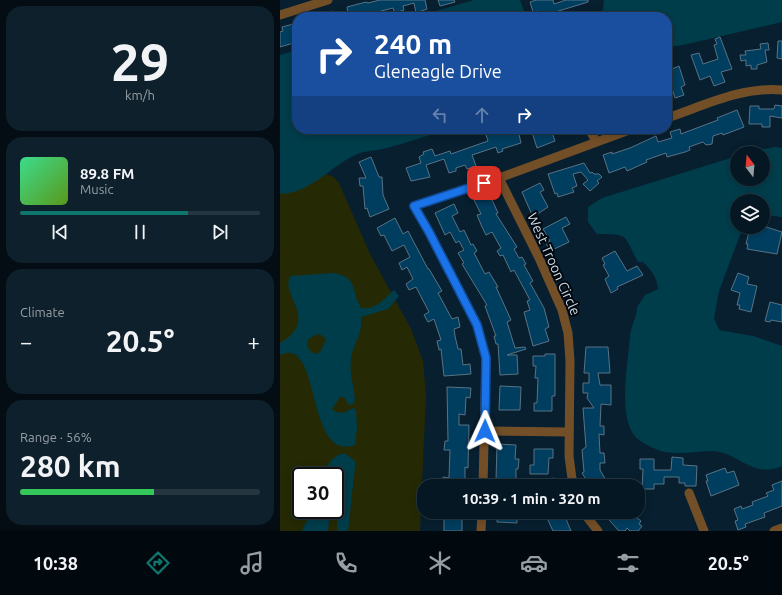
<!DOCTYPE html>
<html lang="en">
<head>
<meta charset="utf-8">
<style>
	:root { --surface:#051723; --page:#0e202b; --text:#f1f3f6; --muted:#979fa6; --line:#263641; --accent:#0f766e }
	body { margin:0; font-family:Ubuntu,sans-serif; background:var(--page); color:var(--text); height:100vh; display:flex; flex-direction:column; font-size:15px; white-space:nowrap }
	* { box-sizing:border-box; margin:0 }
	p { font-size:13px; color:var(--muted) }
	.icon { flex:none; width:22px; height:22px; fill:none; stroke:currentColor; stroke-width:2; stroke-linecap:round; stroke-linejoin:round }
	.map { position:relative; flex:1; overflow:hidden }
	.details { display:flex; flex-direction:column; gap:6px; padding:6px; background:#030d13; width:280px }
	.details>* { flex:none }
	.banner { position:absolute; left:12px; top:12px; width:380px; height:122px; border-radius:16px; box-shadow:0 2px 10px #0003,0 0 0 1px var(--line); background:#1a4fa0; color:#fff; overflow:hidden }
	.needle { width:26px; rotate:344deg }
	.buttons { position:absolute; left:450px; top:146px; display:grid; gap:8px }
	.buttons a { display:grid; place-items:center; width:40px; height:40px; border-radius:50%; background:var(--surface); box-shadow:0 2px 10px #0003,0 0 0 1px var(--line); font-size:20px }
	.speed { position:absolute; left:12px; top:467px; display:flex; gap:8px; font-size:20px; font-weight:700; text-align:center }
	.speed>* { display:grid; place-content:center; width:52px; height:52px; border-radius:50%; background:var(--surface); box-shadow:0 2px 10px #0003,0 0 0 1px var(--line); line-height:1 }
	.speed .limit { border:2px solid #111; border-radius:6px; background:#fff; color:#111 }
	.pin { position:absolute; display:grid; place-items:center; width:34px; height:34px; color:#fff; margin:-17px; border-radius:8px; box-shadow:0 2px 6px #0006 }
	.me { position:absolute; width:44px; margin:-22px; rotate:1deg; stroke-linejoin:round; filter:drop-shadow(0 0 3px #0008) }
	.turn { display:flex; align-items:center; gap:14px; height:84px; padding:0 16px; font-size:18px }
	.turn .icon { width:52px; height:52px; stroke-width:2.5 }
	.turn b { display:block; font-size:28px; line-height:34px }
	.lanes { display:flex; align-items:center; height:38px; padding:0 16px; background:#0003; justify-content:center; gap:20px; direction:ltr }
	.lanes .off { opacity:.35 }
	.big { font-size:30px; font-weight:700; line-height:1.1 }
	.details .tile { flex:1; display:flex; flex-direction:column; justify-content:center; gap:6px; min-width:0; padding:0 14px; border-radius:16px; background:var(--page) }
	.details .dial { align-items:center; gap:0 }
	.dial b { font-size:52px; line-height:1 }
	.song { display:flex; align-items:center; gap:12px }
	.cover { width:48px; height:48px; border-radius:6px; background:linear-gradient(135deg,hsl(150 70% 55%),hsl(90 70% 35%)) }
	.played { height:4px; border-radius:2px; background:linear-gradient(90deg,var(--accent) 70%,var(--line) 70%) }
	.keys { display:flex; justify-content:space-around; direction:ltr }
	.heat { display:flex; justify-content:space-between; align-items:center; font-size:22px; direction:ltr }
	.charge { height:6px; border-radius:3px; background:linear-gradient(90deg,#34c759 56%,var(--line) 0) }
	.trip { position:absolute; left:137px; top:479px; width:228px; height:40px; border-radius:16px; background:var(--surface); box-shadow:0 2px 10px #0003,0 0 0 1px var(--line); font-weight:700; line-height:40px; text-align:center }
	.dock { display:flex; height:64px; justify-content:space-around; align-items:center; background:#02090e; color:var(--muted) }
	.dock .icon { width:28px; height:28px }
	.dock .active { color:var(--accent) }
	.dock b { font-size:18px; color:var(--text) }
	main { display:flex; flex:1; min-height:0 }
	.map>svg:first-child { display:block }
</style>
</head>
<body>
<main>
<section class="details">
<div class="tile dial"><b>29</b><p>km/h</p></div>
<div class="tile">
<div class="song"><i class="cover"></i><div><b>89.8 FM</b><p>Music</p></div></div>
<div class="played"></div>
<div class="keys"><svg class="icon" aria-label="previous" viewBox="0 0 24 24"><path d="M18 5L8 12l10 7zM5 5v14"/></svg><svg class="icon" aria-label="pause" viewBox="0 0 24 24"><path d="M8 5v14M16 5v14"/></svg><svg class="icon" aria-label="next" viewBox="0 0 24 24"><path d="M6 5l10 7-10 7zM19 5v14"/></svg></div>
</div>
<div class="tile"><p>Climate</p>
<div class="heat"><a>−</a><b class="big">20.5°</b><a>+</a></div>
</div>
<div class="tile"><p>Range · 56%</p><b class="big">280 km</b><div class="charge"></div></div>
</section>
<div class="map">
<svg width="502" height="531" viewBox="0 0 502 531">
	<rect width="100%" height="100%" fill="#071f2f"/>
	<path fill="#252a04" fill-rule="evenodd" d="M41,172L54,177L59,183L90,254L131,329L143,361L146,395L140,531H0V179ZM21,476H55V510H21Z"/>
	<g fill="#003d4b" fill-rule="evenodd">
		<path d="M194,0H240L246,17H135Z"/>
		<path d="M324,0H502V22L403,45L387,47V17H317L323,10Z"/>
		<path d="M17,50V129H169C145,136 122,145 98,150C92,151 86,151 80,153C51,164 33,193 0,194V55Z"/>
		<path d="M495,147L502,148V217L483,215V201H457V227H463L439,291L434,318L439,330L473,336L502,346V466C474,479 458,453 434,451C418,451 401,455 385,452C376,450 356,441 352,432C339,409 348,363 350,336C351,326 357,317 357,307L365,295L378,289C377,277 371,270 363,262H358C343,235 351,234 317,234L308,222V207L322,198L457,156V179H483V153H465Z"/>
		<path d="M53,273C78,276 71,291 81,308C95,311 105,298 114,290L119,296L108,309L81,317C83,335 73,343 71,359C69,374 74,386 75,400L73,404L69,405L64,397H60L52,409C60,416 65,412 73,408L76,410L77,428L75,445C25,463 42,334 0,355V343C41,320 0,296 10,276ZM38,334L43,336L46,340L40,352L35,354C28,350 26,347 28,339Z"/>
		<path d="M64,453L75,461V467L68,531H57V513L54,511L50,512L48,531H22L26,522L37,510H55V476H44C47,464 52,456 64,453Z"/>
	</g>
	<g fill="#003e60" stroke="#597285">
		<path d="M100,0H145L147,9L136,13L134,3L123,6L124,10L115,13L113,8L101,11V13L92,15V17H56L68,12L67,7L86,2L88,3Z"/>
		<path d="M158,0H174L175,2L160,6Z"/>
		<path d="M256,0H273L274,4L286,0H308V2L259,17L257,11L253,12L250,2Z"/>
		<path d="M53,11L55,17H39L38,16Z"/>
		<path d="M17,23V42L0,47V32L3,31L2,27Z"/>
		<path d="M440,37L452,69L441,72L445,82L434,86L430,76L420,80L411,55L419,53L423,64L438,59L434,45L437,44L435,39Z"/>
		<path d="M498,41H502V59L497,58Z"/>
		<path d="M488,43L489,50H485L487,62L477,65V69H471V65L466,66V60L461,61L460,55H466L465,51L481,49L480,44Z"/>
		<path d="M399,66L405,85L401,87L404,95L395,98L393,91L387,93V71Z"/>
		<path d="M495,105L502,106V118L490,116V127H482V124H469L470,106H479V109H494Z"/>
		<path d="M457,110L464,127L443,135L442,133L433,136L432,144L426,145L423,142L420,143L409,147L410,150L405,152L387,157L386,153L366,160L367,162L347,171L345,167L329,173L323,155L332,152V154L350,148L376,136L378,142L392,138L390,132L400,129L401,134L438,120L437,118Z"/>
		<path d="M216,129H230L231,133L238,130L241,143L222,149L223,151L218,153L216,147L192,155L196,166L187,169L185,165L176,168V171L169,173L164,159L146,165L150,177L131,181L126,168L141,163L139,157L144,154L143,152L152,149L155,156L170,151L171,154L208,141L205,132Z"/>
		<path d="M251,129H271L275,141L257,148Z"/>
		<path d="M91,157L99,177H102L103,195L109,209L90,217L87,208L85,209L83,186H80L79,178H86L79,162Z"/>
		<path d="M304,163L310,173L312,172L314,174H319L322,177L317,181L319,183L310,191L303,184L308,180L301,172L293,174L297,186L292,188L294,192L278,197L277,193L275,194L268,174Z"/>
		<path d="M260,183L264,190L260,192L268,207L253,217L242,192Z"/>
		<path d="M208,191L218,213L216,214L237,247L234,249L239,258L242,257L246,264L244,265L253,281L250,283L264,308L269,327L265,329L269,341L253,346L244,312L250,310L247,301L250,300L234,270L231,272L223,255L220,256L217,251L221,248L212,232L206,235L202,227L197,215L201,214L194,200Z"/>
		<path d="M174,204L178,213L172,216L180,232L184,230L191,245L193,244L197,251L194,253L205,274L209,272L218,287H216L231,320L227,322L235,348L245,347L246,349L227,355H237L238,374L220,375L218,344H216L214,336H216L205,306L207,305L182,264L184,263L178,253L184,250L179,241L176,243L170,232L165,235L155,213Z"/>
		<path d="M286,217L290,224L282,228L289,242L270,251L266,243L270,241L263,229Z"/>
		<path d="M115,218L123,234L128,231L148,269H149L162,291L158,293L172,319L178,317L180,327L174,329L175,336L178,349H181L183,365L190,364L191,374L164,376L161,349L159,350L157,341L161,340L154,319L148,322L144,315L149,312L136,287L129,290L126,284L133,279L127,267L122,270L119,263L130,257L124,245L112,251L104,235L101,236L97,228Z"/>
		<path d="M483,226L502,232L497,254L467,249L468,244H466L469,232L476,233L482,229Z"/>
		<path d="M335,251L347,271L357,266L363,275L337,287L338,289L331,293L325,279L329,276L323,265L325,264L322,258Z"/>
		<path d="M458,273L469,277L467,284L477,286L471,312L459,309L460,305H457L460,293L451,290Z"/>
		<path d="M490,302L502,305V322L491,320L490,322L485,321Z"/>
		<path d="M306,347H328L330,373H318L320,385H331V405L321,404L320,426H324V435L319,434L320,453H324L325,463H320V470L327,482L331,480L335,486H310L302,473L304,472L302,450L306,447L303,408H314L307,398L308,393H303V383H309V373H304Z"/>
		<path d="M265,354H275V396H272V411H254V403H257L258,378H255L256,366H253V356H265Z"/>
		<path d="M220,386L241,387L240,410H219Z"/>
		<path d="M167,387L191,388L190,398L186,397L185,415L179,414V425H189L188,468L185,467V486H163V477L169,478L170,450H164L165,441H168Z"/>
		<path d="M217,444L236,445L235,459H239L238,469H236V481H232V486H219L216,481Z"/>
		<path d="M254,449H273V458H269L268,474H250V465H254Z"/>
		<path d="M392,457L403,458V465L417,466L416,486H405V483H399V477H384V484H374V489H362L363,469H360V459H374V470H391Z"/>
		<path d="M445,468L447,473L454,471L459,485L431,496L426,481H428L426,475Z"/>
		<path d="M274,478L276,486H252V484Z"/>
		<path d="M502,481V506L484,513L485,517L465,524L466,527L458,530L455,521L458,520L454,509L461,506L462,509L473,505L472,502L488,496L486,493L494,490L492,485Z"/>
		<path d="M167,512H182V531H164V513Z"/>
		<path d="M217,512H237V523L217,522Z"/>
		<path d="M279,512H286L289,518L286,519L291,531H273L267,518Z"/>
		<path d="M322,512H361L356,517L361,521L359,524L362,526L358,531H350L347,528L345,531H339Z"/>
	</g>
	<g fill="none" stroke-linecap="round" stroke-linejoin="round">
		<g stroke="#734f28" stroke-width="9">
			<path d="M0,15L48,0"/>
			<path d="M387,118C423,106 463,86 502,90"/>
			<path d="M309,129L316,141"/>
			<path d="M219,178L259,258L282,310L288,333L290,361L289,456L293,486"/>
			<path d="M205,431L289,432"/>
			<path d="M203,486L206,358L197,325L149,232L134,206L219,178L352,129"/>
			<path d="M409,493L424,531"/>
			<path d="M303,512L318,531"/>
			<path d="M201,531L202,512"/>
			<path d="M494,531L502,528"/>
		</g>
	</g>
	<g fill="none" stroke-linecap="round" stroke-linejoin="round">
		<defs>
			<path id="route" d="M204,183L134,206L149,232L197,325L206,358L205,431"/>
		</defs>
		<use href="#route" stroke="#114b97" stroke-width="10"/>
		<use href="#route" stroke="#1a73e8" stroke-width="7"/>
	</g>
	<g text-anchor="middle" dominant-baseline="central" stroke-width="4" stroke-linejoin="round" paint-order="stroke">
		<g font-size="14" fill="#cddbe6" stroke="#02080f">
			<text transform="translate(274 264) rotate(66)">West Troon Circle</text>
		</g>
	</g>
</svg>
<div class="buttons">
<a><svg class="needle" viewBox="-14 -14 28 28"><path d="M0-13l5 13h-10z" fill="#e53935"/><path d="M0 13l5-13h-10z" fill="#979fa6"/></svg></a>
<a><svg class="icon" aria-label="layers" viewBox="0 0 24 24"><path d="M12 4l9 5-9 5-9-5zM3 14l9 5 9-5"/></svg></a>
</div>
<div class="speed"><div class="limit">30</div></div>
<div class="pin" style="left:204px;top:183px;background:#d93025"><svg class="icon" aria-label="arrive" viewBox="0 0 24 24"><path d="M6 21V4h12l-3 4 3 4H6"/></svg></div>
<svg class="me" style="left:205px;top:431px" viewBox="-20 -20 40 40"><path d="M0-17L14 15 0 8-14 15z" fill="#1a73e8" stroke="#fff" stroke-width="4"/></svg>
<div class="trip">10:39 · 1 min · 320 m</div>
<div class="banner">
<div class="turn"><svg class="icon" aria-label="right" viewBox="0 0 24 24"><path d="M7 20v-9h11M14 6l5 5-5 5"/></svg><div><b>240 m</b>Gleneagle Drive</div></div>
<div class="lanes"><svg class="icon off" aria-label="left" viewBox="0 0 24 24"><path d="M17 20v-9H6M10 6l-5 5 5 5"/></svg><svg class="icon off" aria-label="ahead" viewBox="0 0 24 24"><path d="M12 20V5M6 11l6-6 6 6"/></svg><svg class="icon" aria-label="right" viewBox="0 0 24 24"><path d="M7 20v-9h11M14 6l5 5-5 5"/></svg></div>
</div>
</div>
</main>
<nav class="dock">
<b>10:38</b>
<svg class="icon active" aria-label="directions" viewBox="0 0 24 24"><path d="M12 3l9 9-9 9-9-9zM9 14v-3h6M13 9l2 2-2 2"/></svg>
<svg class="icon" aria-label="music" viewBox="0 0 24 24"><path d="M9 18V5l10-2v13"/><circle cx="6" cy="18" r="3"/><circle cx="16" cy="16" r="3"/></svg>
<svg class="icon" aria-label="phone" viewBox="0 0 24 24"><path d="M5 4h4l2 5-3 2q2 4 5 5l2-3 5 2v4C11 20 4 13 5 4z"/></svg>
<svg class="icon" aria-label="climate" viewBox="0 0 24 24"><path d="M12 3v18M4 7l16 10M4 17L20 7"/></svg>
<svg class="icon" aria-label="car" viewBox="0 0 24 24"><path d="M5 17H2v-5l4-1 3-4h7l3 4 3 1v5h-3M9 17h6M6 11h13"/><circle cx="7" cy="17" r="2"/><circle cx="17" cy="17" r="2"/></svg>
<svg class="icon" aria-label="filters" viewBox="0 0 24 24"><path d="M4 7h16M4 17h16"/><circle cx="9" cy="7" r="2"/><circle cx="15" cy="17" r="2"/></svg>
<b>20.5°</b>
</nav>
</body>
</html>
